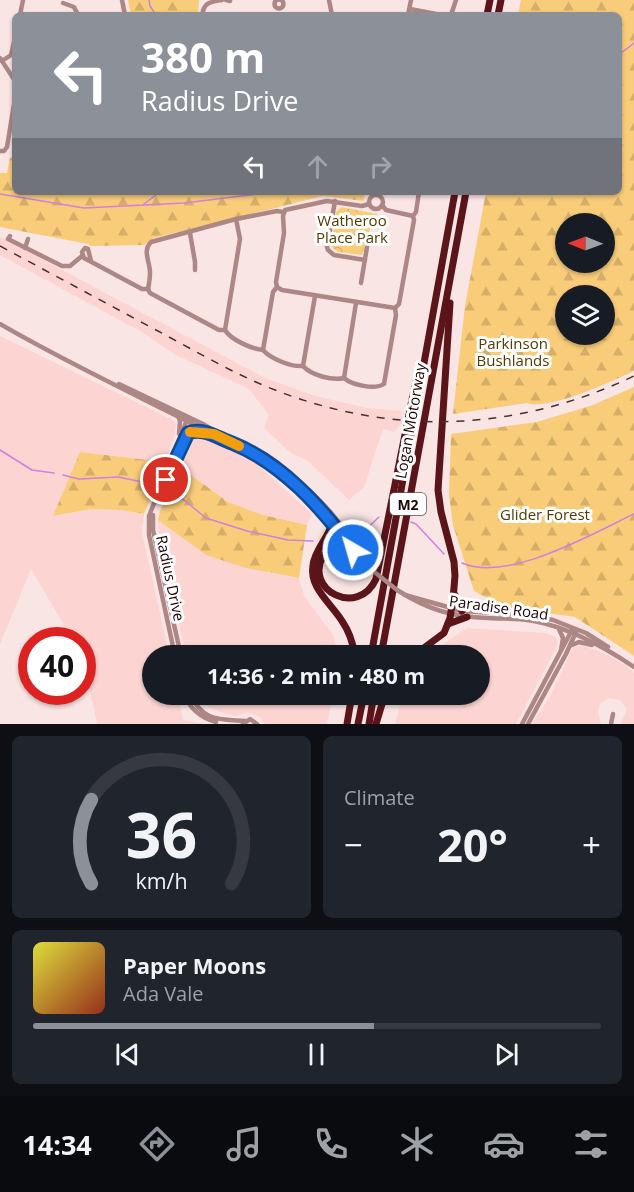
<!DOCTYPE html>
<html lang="en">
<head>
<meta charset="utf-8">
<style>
	:root { --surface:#171b24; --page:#20242c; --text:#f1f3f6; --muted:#9ea1a6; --line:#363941; --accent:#8c9099 }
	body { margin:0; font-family:"Open Sans",sans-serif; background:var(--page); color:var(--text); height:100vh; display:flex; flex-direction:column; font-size:22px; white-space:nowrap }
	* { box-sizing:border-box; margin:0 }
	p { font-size:20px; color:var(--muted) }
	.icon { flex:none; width:33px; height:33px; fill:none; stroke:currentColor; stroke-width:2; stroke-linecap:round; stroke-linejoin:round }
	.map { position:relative; height:724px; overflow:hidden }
	.sheet { display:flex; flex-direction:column; gap:12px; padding:12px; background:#0d0f14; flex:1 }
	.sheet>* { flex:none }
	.banner { position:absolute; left:12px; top:12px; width:610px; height:183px; border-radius:9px; box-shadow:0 2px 4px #0004; background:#8c9099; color:#fff; overflow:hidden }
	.needle { width:39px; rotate:271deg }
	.buttons { position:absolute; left:555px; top:213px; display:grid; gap:12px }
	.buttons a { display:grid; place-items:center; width:60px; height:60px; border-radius:50%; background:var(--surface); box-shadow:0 2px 4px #0004; font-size:30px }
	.speed { position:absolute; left:18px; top:627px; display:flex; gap:12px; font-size:30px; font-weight:700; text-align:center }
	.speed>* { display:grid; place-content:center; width:78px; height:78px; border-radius:50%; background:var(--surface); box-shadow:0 2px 4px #0004; line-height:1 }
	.speed .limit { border:9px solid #d22; background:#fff; color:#111 }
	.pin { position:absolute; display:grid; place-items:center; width:51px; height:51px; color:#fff; margin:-26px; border:3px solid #fff; border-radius:50%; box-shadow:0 2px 6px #0007 }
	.me { position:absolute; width:66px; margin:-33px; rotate:322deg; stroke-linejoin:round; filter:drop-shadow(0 0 4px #0008) }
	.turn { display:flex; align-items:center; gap:21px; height:126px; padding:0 30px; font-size:27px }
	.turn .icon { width:78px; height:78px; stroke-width:2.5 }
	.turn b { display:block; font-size:42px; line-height:51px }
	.lanes { display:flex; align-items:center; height:57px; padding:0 30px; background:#0003; justify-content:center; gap:30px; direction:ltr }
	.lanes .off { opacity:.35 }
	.big { font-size:45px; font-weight:700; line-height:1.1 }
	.sheet .card { flex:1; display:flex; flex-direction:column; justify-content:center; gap:9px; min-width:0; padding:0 21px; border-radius:9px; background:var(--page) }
	.sheet .dial { align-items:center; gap:0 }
	.dial svg { height:156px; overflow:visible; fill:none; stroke:var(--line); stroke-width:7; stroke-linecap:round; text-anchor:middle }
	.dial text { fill:var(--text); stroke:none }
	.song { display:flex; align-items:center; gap:18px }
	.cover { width:72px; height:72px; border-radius:9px; background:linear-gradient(135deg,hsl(60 70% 55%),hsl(10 70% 35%)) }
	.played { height:6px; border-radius:3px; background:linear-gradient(90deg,var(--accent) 60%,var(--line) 60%) }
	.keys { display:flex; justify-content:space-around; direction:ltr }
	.heat { display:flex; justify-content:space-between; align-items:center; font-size:33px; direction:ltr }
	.sheet .tiles { flex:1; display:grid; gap:12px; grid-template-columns:1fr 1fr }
	.card:last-child { grid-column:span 2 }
	.trip { position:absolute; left:142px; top:645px; width:348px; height:60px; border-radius:30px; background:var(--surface); box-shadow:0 2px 4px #0004; font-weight:700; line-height:60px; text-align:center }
	.tabs { display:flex; height:96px; justify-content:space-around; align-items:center; background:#090b0e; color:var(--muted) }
	.tabs .icon { width:42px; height:42px }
	.tabs .selected { color:var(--accent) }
	.tabs b { font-size:27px; color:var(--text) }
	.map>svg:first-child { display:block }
</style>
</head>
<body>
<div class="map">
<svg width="634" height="724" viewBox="0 0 634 724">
	<defs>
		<pattern id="forest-firs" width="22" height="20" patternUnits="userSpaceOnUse" patternTransform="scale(1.5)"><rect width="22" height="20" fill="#f9cc7a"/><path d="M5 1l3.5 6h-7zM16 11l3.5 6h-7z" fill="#d5ae68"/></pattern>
		<pattern id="park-crowns" width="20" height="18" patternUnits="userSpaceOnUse" patternTransform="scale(1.5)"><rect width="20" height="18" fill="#f9cc7a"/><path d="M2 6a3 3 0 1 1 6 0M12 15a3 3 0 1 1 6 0" fill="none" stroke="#d5ae68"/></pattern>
	</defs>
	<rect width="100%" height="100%" fill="#f8e5e4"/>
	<g fill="#fcd4d2">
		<path d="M0,237L265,378L315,396L367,408L401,411L402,423L394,432L383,429L364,487L349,500L308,461L291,453L264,428L269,415L249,389L174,354L140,331L0,255Z"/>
		<path d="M0,336L171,419L176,424L175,434L165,462L80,452L54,516L91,509L120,510L144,514L142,532L169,655L153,656V694L178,695L183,720L204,724H97L83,656L82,640H73L31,569L0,644Z"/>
		<path d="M197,436L205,437L252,460L312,514L307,525L263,515L228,502L180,467L191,438Z"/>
		<path d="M158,520L206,555L273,574L299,578L304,596L333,635L338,655H186L159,532Z"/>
		<path d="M467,628L545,633L556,637L558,643L555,650L516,724H395L403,695L480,694V656L428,655Z"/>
		<path d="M581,645L603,653L625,665L634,673V724H621L627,709L620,700L609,698L600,703L598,712L601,724H532L548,700L573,648Z"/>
		<path d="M197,695H333L327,724H264L260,717L248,712L236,716L220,712L208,707Z"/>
	</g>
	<g fill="url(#forest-firs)" fill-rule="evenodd">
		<path d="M128,0H199L198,15H131Z"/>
		<path d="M521,0H634V371C613,381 548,411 527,403L453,414L465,306L486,192H620V15H518ZM566,224H604V262H566ZM566,296H604V334H566Z"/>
		<path d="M15,155V192H365L364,201L323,196L154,238L144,245L90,246L88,244L0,227V173H7L10,158Z"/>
		<path d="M634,387V656L575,617L504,607L474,591L453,525L449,495L451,434L537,422L593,405Z"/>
		<path d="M80,452L165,462L144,514L120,510L91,509L53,516Z"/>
		<path d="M180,467L228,502L263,515L307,525L299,578L246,568L206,555L158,520L160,511Z"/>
	</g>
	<path fill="url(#park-crowns)" d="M341,207L377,214L374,229H370L362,255L338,252L331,246L336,212Z"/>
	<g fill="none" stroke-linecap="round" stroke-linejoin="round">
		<g stroke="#d080df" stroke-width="1.5">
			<path d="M149,0L150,6L156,15"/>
			<path d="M620,54L634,43"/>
			<path d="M0,194L84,208L184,203L274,192"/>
			<path d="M144,204L160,192"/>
			<path d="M0,450L32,470L54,473"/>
			<path d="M63,475L79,479L118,477L152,484"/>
			<path d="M168,492L184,500L206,518L247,531L288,540L313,541"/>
			<path d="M411,522L416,524L444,554"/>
			<path d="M362,533L379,517"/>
			<path d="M462,563C507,583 592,534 634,514"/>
		</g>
		<g stroke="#ac8785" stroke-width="4.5">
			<circle cx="279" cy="4" r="4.5"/>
			<path d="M122,0L125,15"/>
			<path d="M226,0L230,1"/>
			<path d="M329,0L332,15"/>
			<path d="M63,3L74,7L78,15"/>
			<path d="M410,9L441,15"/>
			<path d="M20,15L23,0"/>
			<path d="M202,15C204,2 210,2 222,0"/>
			<path d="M408,15L411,0"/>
			<path d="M451,15L456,0"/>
			<path d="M0,58L15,81"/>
			<path d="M2,61L11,55L15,38"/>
			<path d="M0,151H4L7,147L15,98"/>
			<circle cx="376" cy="202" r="7"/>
			<path d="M335,201L327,247L328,250L334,255L365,260"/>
			<path d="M369,204L362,206L327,201L285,210L283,216L284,233L276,282L277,287L282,290L395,308L399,304L414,220L413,216L386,210L382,205"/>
			<path d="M413,216L416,212L419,192"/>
			<path d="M236,219L240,239L225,330C231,340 252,349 263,350"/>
			<path d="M190,233L195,262V270"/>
			<path d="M10,236L8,239L62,266H70L82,256"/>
			<path d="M25,248L28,239"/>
			<path d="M91,261L88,249L85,248L82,252L84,258L142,289H148"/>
			<path d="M361,283L367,247"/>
			<path d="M277,287L273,292L263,350C271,359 291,367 303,366"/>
			<path d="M148,289C149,284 150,278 150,273C150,261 142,251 151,242L236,219L277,211L283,212"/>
			<path d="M148,289L150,293L219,330H225"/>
			<path d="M315,296L303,366C311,375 332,381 344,378"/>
			<path d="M356,303L344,378C352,385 375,390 384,384L396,315L395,308"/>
			<path d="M0,324C67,363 138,396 207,431C235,445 267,456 292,476C321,498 349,530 365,563"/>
			<path d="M119,384L203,424L226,438"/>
			<path d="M178,416L180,421L179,434"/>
			<path d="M188,433L196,431L208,433"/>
			<path d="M277,469L320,509L360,559L372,570"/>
			<path d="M165,483L192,422"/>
			<path d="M153,515V530L181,656"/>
			<path d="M397,590C427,609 451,617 488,618C503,619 519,618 534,621C570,628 603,646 634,667"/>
			<path d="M405,595L462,611L527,615L553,620L586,633L608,647"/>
			<path d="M559,629L563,638L561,650"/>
			<path d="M572,645L579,642L592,645"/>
			<path d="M175,656L149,535V516L188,417"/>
			<path d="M184,694C190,709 201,718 216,722"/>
			<path d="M190,694C203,722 219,719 245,721"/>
			<path d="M243,724L250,719L257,724"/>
			<path d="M522,724L572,630"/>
			<path d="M528,724L566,654L576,632"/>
			<path d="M611,724L613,714"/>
		</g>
		<g stroke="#5b1419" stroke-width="7">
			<path d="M487,15L490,0"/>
			<path d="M498,15L501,0"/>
			<path d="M332,523C328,539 315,549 313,565C309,588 331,603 342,621C349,631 353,643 355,656"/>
			<path d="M348,535C339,540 328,547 323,556C304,590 358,618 376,579L416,380"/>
			<path d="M335,544L353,550"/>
			<path d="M325,545L344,529"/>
			<path d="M455,595L462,611"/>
			<path d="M448,624L467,617"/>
			<path d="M371,656L455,192"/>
			<path d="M381,656L466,192"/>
			<path d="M413,656L444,633L450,618L453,599L455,576L454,562L441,512L438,490L450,303"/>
			<path d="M347,724L352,694"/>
			<path d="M358,724L364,694"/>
			<path d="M369,724L374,694"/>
			<path d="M376,724L385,694"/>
		</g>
		<path stroke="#482f2f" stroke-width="1.5" stroke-dasharray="8 8" stroke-linecap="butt" d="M0,246C52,274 104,302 156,330C192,349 227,370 265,386C388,437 514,433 634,376"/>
		<path stroke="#ac8785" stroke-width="4.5" d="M372,570L397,590"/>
	</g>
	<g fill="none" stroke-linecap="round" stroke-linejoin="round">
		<defs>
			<path id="route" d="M166,480L188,433C203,427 218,438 232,443C282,463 321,507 353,550"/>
		</defs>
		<use href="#route" stroke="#114b97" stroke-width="15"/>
		<use href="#route" stroke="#1a73e8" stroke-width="10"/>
		<path stroke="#f59e0b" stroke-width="10" d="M190,432L214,434L239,446"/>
	</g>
	<g text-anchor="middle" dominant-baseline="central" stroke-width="6" stroke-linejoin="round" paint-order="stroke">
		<rect fill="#fff" stroke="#624f4f" stroke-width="1.5" x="390" y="493" width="36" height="22" rx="4.5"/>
		<g font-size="14" font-weight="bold" fill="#1e0304">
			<text x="408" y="504">M2</text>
		</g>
		<g font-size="15" fill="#523900" stroke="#fff">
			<text x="352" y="220">Watheroo<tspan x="352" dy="17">Place Park</tspan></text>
			<text x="513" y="343">Parkinson<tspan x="513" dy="17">Bushlands</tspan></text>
			<text x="545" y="514">Glider Forest</text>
		</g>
		<g font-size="15" fill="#1e0304" stroke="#fff">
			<text transform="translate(410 421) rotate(-80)">Logan Motorway</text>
			<text transform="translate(171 578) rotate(78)">Radius Drive</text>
			<text transform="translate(499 607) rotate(8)">Paradise Road</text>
		</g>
	</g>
</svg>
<div class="buttons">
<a><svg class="needle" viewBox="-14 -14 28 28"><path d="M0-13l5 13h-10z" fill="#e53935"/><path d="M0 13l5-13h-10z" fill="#9ea1a6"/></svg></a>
<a><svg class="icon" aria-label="layers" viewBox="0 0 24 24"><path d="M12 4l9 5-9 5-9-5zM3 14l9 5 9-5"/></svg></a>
</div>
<div class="speed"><div class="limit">40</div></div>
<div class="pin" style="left:166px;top:480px;background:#d93025"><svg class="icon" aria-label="arrive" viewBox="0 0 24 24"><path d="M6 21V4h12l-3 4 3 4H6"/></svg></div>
<svg class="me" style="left:353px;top:550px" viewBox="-20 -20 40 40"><circle r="17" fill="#1a73e8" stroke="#fff" stroke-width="3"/><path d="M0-11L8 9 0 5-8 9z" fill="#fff"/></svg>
<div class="trip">14:36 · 2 min · 480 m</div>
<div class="banner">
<div class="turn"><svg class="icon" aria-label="left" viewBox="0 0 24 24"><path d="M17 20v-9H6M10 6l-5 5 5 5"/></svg><div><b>380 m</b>Radius Drive</div></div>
<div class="lanes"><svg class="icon" aria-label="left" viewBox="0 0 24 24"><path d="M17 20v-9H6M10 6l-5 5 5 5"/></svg><svg class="icon off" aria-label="ahead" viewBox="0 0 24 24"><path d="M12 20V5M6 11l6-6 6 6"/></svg><svg class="icon off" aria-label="right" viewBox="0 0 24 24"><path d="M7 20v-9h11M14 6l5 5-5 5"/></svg></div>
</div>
</div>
<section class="sheet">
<div class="tiles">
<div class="card dial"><svg viewBox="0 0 100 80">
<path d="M14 69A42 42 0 1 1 86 69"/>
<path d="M14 69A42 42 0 0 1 14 26" stroke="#8c9099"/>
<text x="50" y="56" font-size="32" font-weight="700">36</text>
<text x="50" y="72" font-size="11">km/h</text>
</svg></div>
<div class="card"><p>Climate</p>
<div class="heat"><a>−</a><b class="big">20°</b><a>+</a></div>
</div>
<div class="card">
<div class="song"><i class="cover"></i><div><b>Paper Moons</b><p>Ada Vale</p></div></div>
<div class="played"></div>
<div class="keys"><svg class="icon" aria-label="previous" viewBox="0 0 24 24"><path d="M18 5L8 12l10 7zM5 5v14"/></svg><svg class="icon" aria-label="pause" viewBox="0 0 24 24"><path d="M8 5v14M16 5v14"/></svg><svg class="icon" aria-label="next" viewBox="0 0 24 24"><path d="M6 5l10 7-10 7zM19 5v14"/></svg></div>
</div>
</div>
</section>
<nav class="tabs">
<b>14:34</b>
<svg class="icon selected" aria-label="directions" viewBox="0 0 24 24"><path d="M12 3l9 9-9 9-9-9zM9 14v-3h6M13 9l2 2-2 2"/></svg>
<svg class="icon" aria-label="music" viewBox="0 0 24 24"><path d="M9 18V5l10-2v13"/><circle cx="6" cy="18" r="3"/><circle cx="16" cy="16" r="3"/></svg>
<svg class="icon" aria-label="phone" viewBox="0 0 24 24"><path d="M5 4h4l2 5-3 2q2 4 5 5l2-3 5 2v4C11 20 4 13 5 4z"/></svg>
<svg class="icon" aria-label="climate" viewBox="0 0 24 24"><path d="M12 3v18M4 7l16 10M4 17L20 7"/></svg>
<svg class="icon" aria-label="car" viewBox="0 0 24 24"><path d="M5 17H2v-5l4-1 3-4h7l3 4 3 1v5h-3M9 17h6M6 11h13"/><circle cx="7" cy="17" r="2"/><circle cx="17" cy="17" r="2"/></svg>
<svg class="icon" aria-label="filters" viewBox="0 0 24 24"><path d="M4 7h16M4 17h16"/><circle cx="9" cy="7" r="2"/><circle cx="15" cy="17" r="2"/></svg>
</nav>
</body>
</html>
